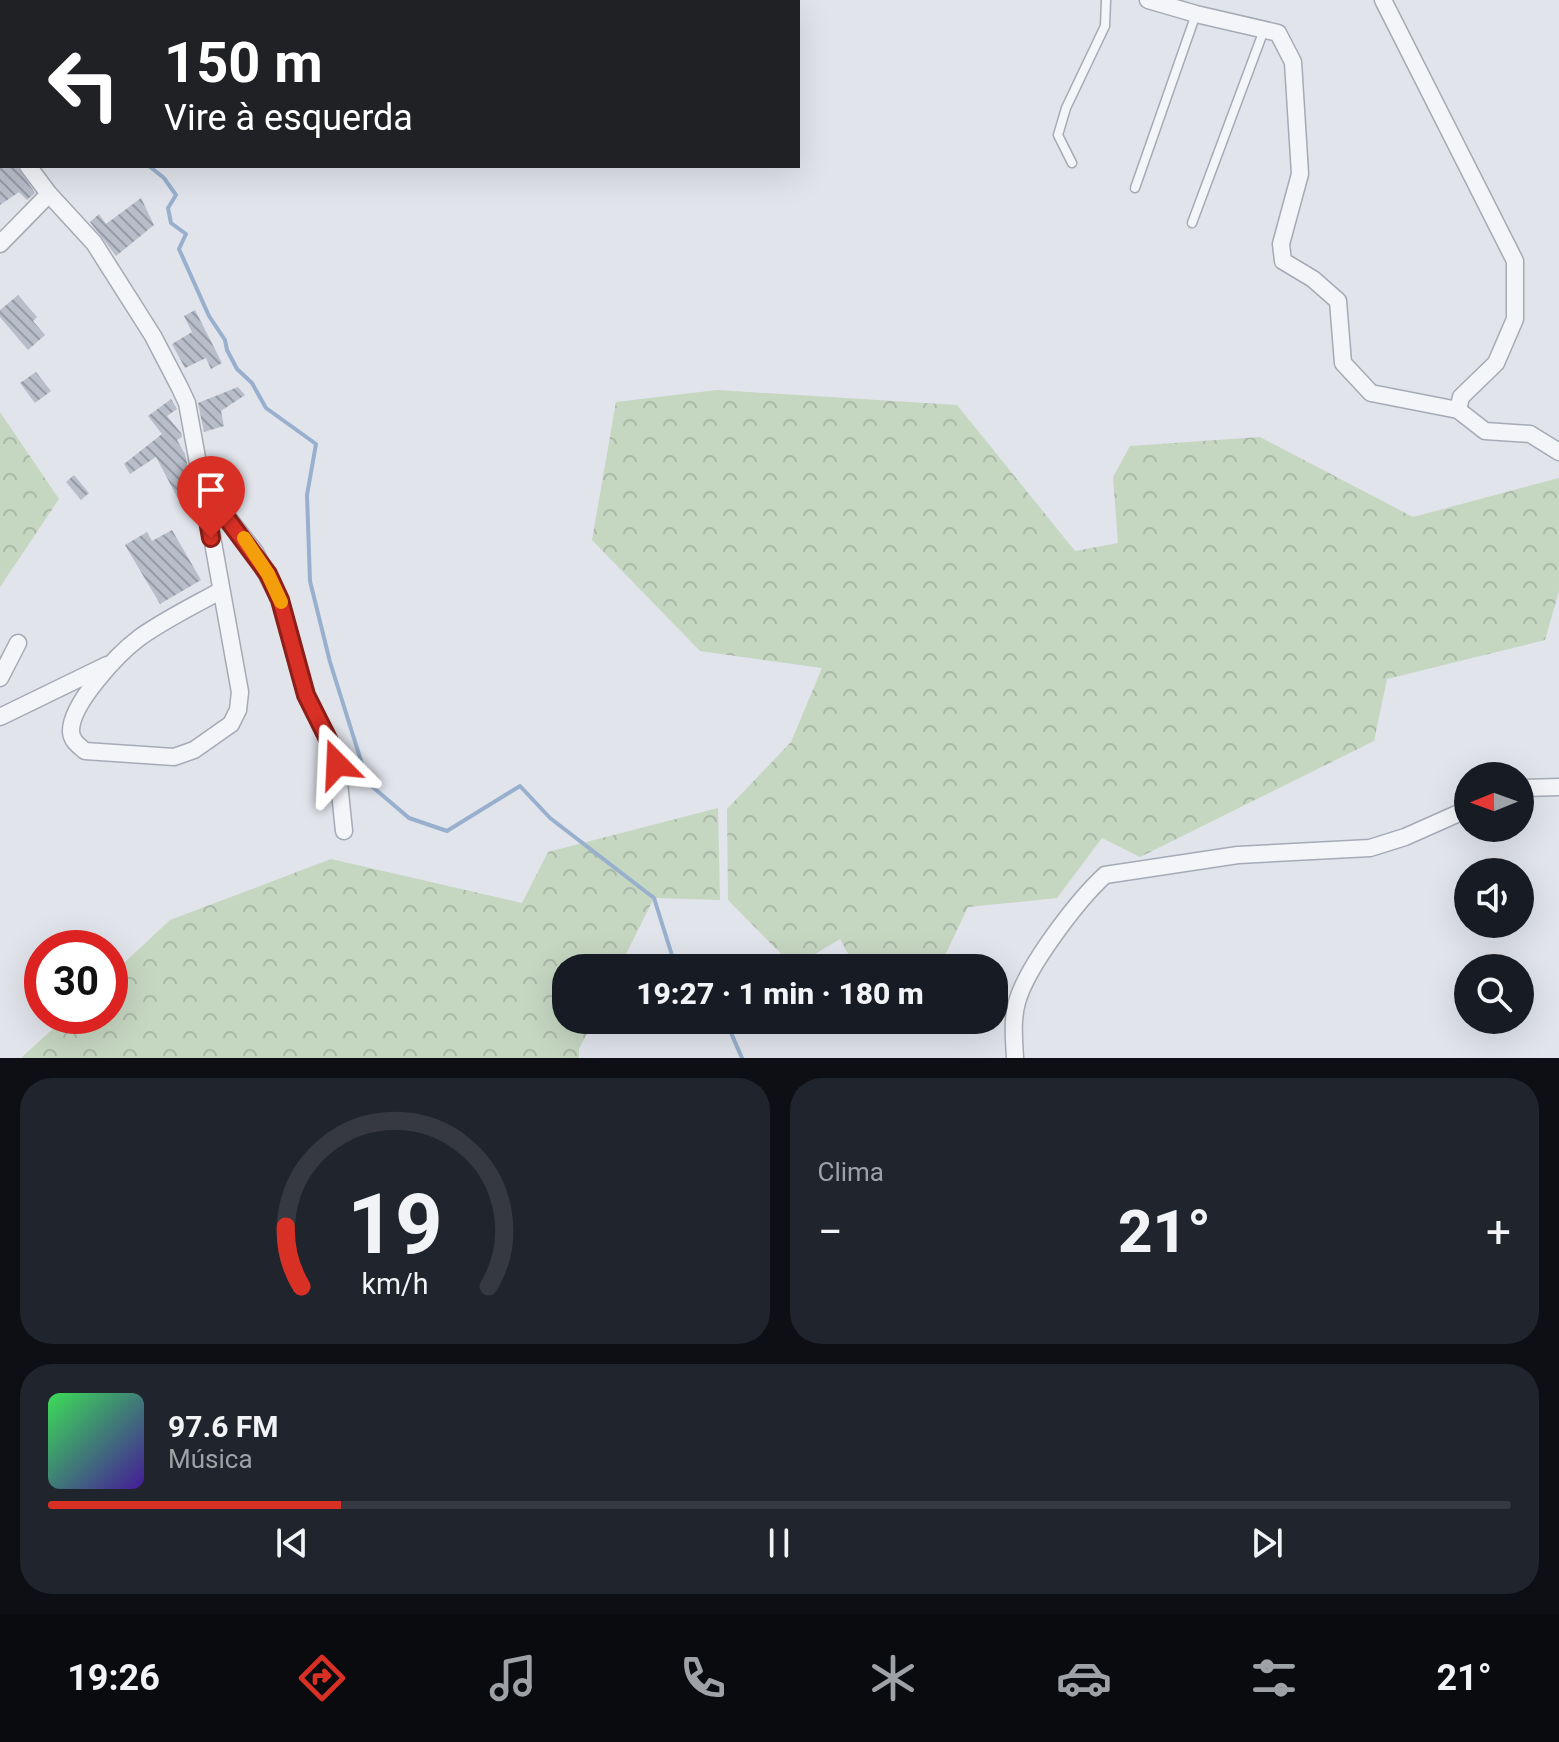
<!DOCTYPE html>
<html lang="pt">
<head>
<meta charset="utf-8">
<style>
	:root { --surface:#171b24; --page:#20242c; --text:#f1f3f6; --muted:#9ea1a6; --line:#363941; --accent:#d93025 }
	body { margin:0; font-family:Roboto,sans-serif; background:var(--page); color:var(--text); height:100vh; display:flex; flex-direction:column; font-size:30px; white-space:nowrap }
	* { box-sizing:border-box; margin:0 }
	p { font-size:26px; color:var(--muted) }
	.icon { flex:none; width:44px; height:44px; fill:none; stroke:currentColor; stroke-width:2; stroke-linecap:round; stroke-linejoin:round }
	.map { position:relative; height:1058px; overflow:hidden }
	.side { display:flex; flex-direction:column; gap:20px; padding:20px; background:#0d0f14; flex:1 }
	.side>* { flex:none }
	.guide { position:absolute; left:0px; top:0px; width:800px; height:168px; box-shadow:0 8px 32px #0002; background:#202124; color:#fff; overflow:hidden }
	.needle { width:52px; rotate:269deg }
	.controls { position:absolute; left:1454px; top:762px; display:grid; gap:16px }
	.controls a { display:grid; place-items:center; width:80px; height:80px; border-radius:50%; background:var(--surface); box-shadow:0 8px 32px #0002; font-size:40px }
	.speed { position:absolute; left:24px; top:930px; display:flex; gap:16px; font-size:40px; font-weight:700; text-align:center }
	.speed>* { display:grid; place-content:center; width:104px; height:104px; border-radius:50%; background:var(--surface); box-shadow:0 8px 32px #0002; line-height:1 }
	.speed .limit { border:12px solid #d22; background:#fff; color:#111 }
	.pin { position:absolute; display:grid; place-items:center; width:68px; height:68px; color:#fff; margin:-82px -34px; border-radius:50% 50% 50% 0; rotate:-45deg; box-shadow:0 0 8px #0007 }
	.pin .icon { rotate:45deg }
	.me { position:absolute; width:88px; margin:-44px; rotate:339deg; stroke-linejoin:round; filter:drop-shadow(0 0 6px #0008) }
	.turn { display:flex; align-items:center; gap:28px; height:168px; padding:0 32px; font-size:36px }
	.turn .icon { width:104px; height:104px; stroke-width:2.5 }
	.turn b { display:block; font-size:56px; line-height:68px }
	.big { font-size:60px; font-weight:800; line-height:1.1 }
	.side .card { flex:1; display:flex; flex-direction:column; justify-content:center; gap:12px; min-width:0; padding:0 28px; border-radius:32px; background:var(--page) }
	.side .dial { align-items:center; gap:0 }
	.dial svg { height:208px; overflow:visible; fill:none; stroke:var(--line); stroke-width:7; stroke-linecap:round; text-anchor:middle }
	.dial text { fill:var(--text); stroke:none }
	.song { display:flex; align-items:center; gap:24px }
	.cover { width:96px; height:96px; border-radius:12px; background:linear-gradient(135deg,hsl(130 70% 55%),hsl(260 70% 35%)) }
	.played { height:8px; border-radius:4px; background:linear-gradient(90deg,var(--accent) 20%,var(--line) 20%) }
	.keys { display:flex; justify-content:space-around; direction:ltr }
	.heat { display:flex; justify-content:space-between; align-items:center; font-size:44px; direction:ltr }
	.side .tiles { flex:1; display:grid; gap:20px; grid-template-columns:1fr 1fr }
	.card:last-child { grid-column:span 2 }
	.trip { position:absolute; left:552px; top:954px; width:456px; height:80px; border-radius:32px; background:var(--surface); box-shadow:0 8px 32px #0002; font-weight:800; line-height:80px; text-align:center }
	.dock { display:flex; height:128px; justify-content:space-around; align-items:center; background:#090b0e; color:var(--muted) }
	.dock .icon { width:56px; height:56px }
	.dock .current { color:var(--accent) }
	.dock b { font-size:36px; color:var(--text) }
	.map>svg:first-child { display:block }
</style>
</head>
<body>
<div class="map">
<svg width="1559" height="1058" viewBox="0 0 1559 1058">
	<defs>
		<pattern id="forest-crowns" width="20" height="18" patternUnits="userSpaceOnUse" patternTransform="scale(2)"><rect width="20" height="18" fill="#c5d6c1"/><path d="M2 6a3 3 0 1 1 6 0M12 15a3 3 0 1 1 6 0" fill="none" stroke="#a9b8a7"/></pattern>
		<pattern id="building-back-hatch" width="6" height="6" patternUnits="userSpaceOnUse" patternTransform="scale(2)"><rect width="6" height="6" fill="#b7bdc9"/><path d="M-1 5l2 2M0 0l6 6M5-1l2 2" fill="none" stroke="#959aa5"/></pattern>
	</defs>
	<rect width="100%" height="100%" fill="#e1e4eb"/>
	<g fill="url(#forest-crowns)">
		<path d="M717,390L957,405L1075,551L1118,543L1113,477L1130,446L1260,437L1413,517L1559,478V591L1545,640L1387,679L1374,741L1140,857L1102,838L1057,898L968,907L939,968H856L840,939L794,967L728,900L727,809L791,742L822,668L700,651L592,540L616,402Z"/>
		<path d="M0,412L59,499L0,587Z"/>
		<path d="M718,808L720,900L654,898L619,968H566V1020H594L579,1049V1058H21L67,1016H110V976L170,920L331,859L522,903L548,852Z"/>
	</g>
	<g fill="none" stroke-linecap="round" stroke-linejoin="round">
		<g stroke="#98b0ce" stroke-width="4">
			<path d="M65,0V2"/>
			<path d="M149,166L164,178L176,195L168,208L171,223L186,234L179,249L209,316L225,340L227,350L237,369L252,383L266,408L316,444L307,495L310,581L330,662L368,783L409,818L447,831L520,786L550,818L654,898L676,968"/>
			<path d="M721,1020L728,1026L742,1058"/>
		</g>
	</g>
	<g fill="url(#building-back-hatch)">
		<path d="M0,166H17L35,193L27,200L19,192L0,205Z"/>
		<path d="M141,198L154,225L116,256L90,222L99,214L106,224Z"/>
		<path d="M18,295L37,317L33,321L45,335L28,350L0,317V310Z"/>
		<path d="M195,310L222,363L211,369L206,358L185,368L172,344L192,332L184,316Z"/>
		<path d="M36,372L51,391L35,403L20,383Z"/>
		<path d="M238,387L245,395L221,411L224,426L204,432L198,403Z"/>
		<path d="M171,399L177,409L167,416L181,433L182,437L177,440L185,454L195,506L185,512L156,457L130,474L124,464L162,434L148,416Z"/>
		<path d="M74,475L89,493L81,500L66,482Z"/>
		<path d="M172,530L201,580L160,604L125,545L147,532L152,541Z"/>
	</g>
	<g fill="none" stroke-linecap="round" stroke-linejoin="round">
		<defs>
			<g id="lane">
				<path d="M1072,163L1058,135L1066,108L1105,26L1106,0"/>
				<path d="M1135,188L1196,14"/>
				<path d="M1192,223L1264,30"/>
			</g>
			<g id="street">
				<path d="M1148,0L1196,14L1278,33L1293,62L1300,174L1281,244L1283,261L1313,279L1338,301L1343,363L1371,393L1458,410L1485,431L1530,434L1559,452"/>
				<path d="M1383,0L1515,261V319L1496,363L1461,397L1458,410"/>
				<path d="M0,128L2,130"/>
				<path d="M28,166L49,194L94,243L153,336L180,388L187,403L202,485L255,552L280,600L306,695L329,741L337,764L344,831"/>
				<path d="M0,244L49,194"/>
				<path d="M203,487L240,692L238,710L231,724L194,750L174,757L85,751C78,745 72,741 71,732C70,704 118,654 139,638C164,620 193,606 220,591"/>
				<path d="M0,678L18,643"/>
				<path d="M0,717L107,665"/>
				<path d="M1520,788L1559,787"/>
				<path d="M1015,1058C1014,1039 1012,1020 1017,1002C1027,966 1078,900 1105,875L1238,855L1370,848L1405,837L1468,809"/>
			</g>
		</defs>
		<use href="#lane" stroke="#a5aab6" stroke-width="11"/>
		<use href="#street" stroke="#a5aab6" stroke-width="19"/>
		<use href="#lane" stroke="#f4f5f9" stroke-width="8"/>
		<use href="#street" stroke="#f4f5f9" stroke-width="16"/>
	</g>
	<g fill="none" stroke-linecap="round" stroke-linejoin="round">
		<defs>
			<path id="route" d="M211,538L202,485L268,574L280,600L306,695L329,741L337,764"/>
		</defs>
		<use href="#route" stroke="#8d1f18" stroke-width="20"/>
		<use href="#route" stroke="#d93025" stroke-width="14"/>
		<path stroke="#f59e0b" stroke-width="14" d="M244,538L268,574L281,602"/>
	</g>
</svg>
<div class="controls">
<a><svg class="needle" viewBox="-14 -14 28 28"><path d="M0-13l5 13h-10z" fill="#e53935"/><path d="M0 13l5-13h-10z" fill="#9ea1a6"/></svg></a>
<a><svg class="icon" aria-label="sound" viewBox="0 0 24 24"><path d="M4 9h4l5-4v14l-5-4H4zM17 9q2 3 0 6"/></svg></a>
<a><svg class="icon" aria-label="search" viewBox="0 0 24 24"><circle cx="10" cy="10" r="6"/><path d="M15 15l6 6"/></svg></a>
</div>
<div class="speed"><div class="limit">30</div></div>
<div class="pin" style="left:211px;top:538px;background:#d93025"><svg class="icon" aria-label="arrive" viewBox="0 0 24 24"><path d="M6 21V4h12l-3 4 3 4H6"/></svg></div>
<svg class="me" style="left:337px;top:764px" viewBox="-20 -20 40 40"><path d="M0-17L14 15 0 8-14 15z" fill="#d93025" stroke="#fff" stroke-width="4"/></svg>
<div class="trip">19:27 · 1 min · 180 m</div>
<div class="guide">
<div class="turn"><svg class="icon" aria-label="left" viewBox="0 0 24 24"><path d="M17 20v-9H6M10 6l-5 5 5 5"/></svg><div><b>150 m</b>Vire à esquerda</div></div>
</div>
</div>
<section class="side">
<div class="tiles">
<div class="card dial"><svg viewBox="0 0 100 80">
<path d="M14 69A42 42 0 1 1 86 69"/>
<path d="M14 69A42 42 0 0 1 8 46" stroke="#d93025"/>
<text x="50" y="56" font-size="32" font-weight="700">19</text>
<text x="50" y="72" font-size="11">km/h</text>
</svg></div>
<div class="card"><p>Clima</p>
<div class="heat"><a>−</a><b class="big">21°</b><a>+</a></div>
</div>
<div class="card">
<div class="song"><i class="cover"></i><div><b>97.6 FM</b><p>Música</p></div></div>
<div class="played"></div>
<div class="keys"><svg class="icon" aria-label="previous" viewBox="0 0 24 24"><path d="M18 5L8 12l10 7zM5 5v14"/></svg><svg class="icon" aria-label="pause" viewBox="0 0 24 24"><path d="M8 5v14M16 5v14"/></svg><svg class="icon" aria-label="next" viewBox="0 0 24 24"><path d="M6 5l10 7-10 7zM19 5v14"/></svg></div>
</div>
</div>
</section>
<nav class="dock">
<b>19:26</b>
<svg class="icon current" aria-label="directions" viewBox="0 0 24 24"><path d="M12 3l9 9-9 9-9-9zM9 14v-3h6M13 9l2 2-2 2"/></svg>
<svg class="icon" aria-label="music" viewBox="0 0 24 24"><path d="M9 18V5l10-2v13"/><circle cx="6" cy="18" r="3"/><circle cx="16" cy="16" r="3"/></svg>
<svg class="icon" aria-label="phone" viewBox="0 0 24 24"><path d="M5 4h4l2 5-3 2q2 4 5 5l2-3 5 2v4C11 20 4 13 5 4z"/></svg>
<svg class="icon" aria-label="climate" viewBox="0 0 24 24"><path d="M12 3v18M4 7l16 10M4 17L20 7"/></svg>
<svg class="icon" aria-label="car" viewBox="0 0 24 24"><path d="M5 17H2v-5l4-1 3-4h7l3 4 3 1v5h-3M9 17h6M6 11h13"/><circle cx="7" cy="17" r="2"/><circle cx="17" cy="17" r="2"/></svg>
<svg class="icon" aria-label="filters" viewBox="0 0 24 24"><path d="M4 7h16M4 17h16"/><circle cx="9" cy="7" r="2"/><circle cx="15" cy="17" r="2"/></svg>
<b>21°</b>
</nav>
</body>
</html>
